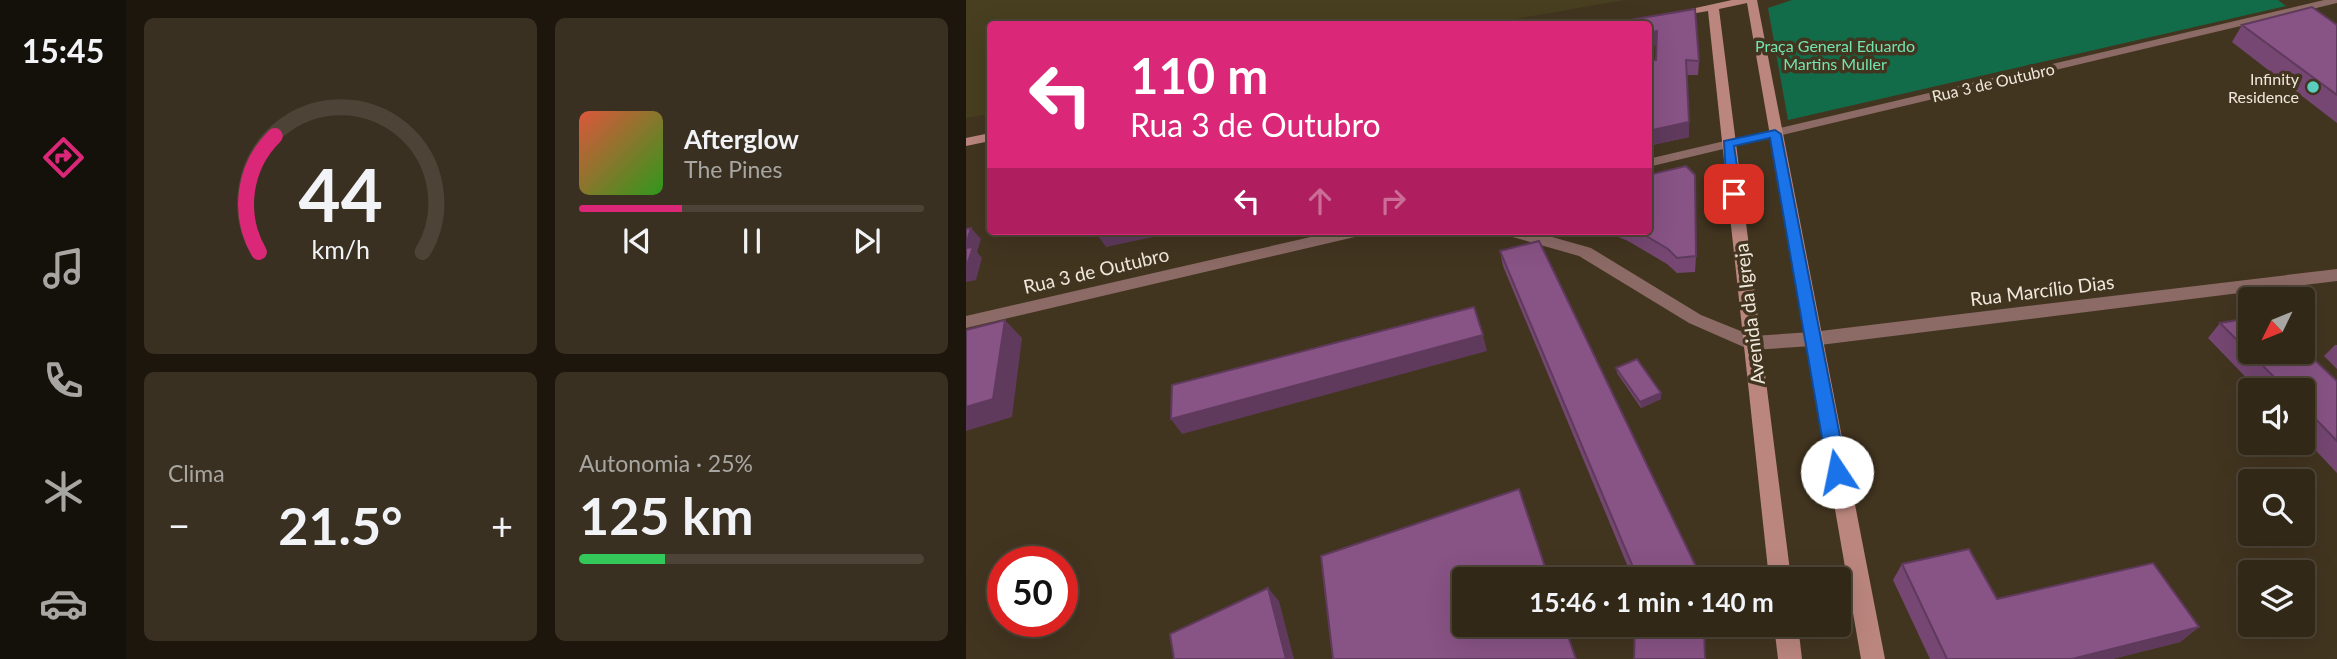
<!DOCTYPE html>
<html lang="pt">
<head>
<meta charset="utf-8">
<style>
	:root { --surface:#322818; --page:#3a3021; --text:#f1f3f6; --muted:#a8a6a2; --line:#4d4437; --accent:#db2777 }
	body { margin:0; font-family:Lato,sans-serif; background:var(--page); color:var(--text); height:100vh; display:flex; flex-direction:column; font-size:26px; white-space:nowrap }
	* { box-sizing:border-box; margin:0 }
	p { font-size:23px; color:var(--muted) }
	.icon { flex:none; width:38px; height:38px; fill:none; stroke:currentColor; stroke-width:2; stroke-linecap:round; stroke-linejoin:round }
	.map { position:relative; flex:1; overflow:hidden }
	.drawer { display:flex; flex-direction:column; gap:18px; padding:18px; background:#1c160d; width:840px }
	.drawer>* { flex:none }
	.banner { position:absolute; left:21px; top:21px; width:665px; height:214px; border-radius:7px; box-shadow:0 7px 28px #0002,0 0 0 2px var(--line); background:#db2777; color:#fff; overflow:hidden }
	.needle { width:46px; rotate:227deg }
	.tools { position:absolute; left:1272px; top:287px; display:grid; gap:14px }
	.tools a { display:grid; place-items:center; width:77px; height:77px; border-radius:7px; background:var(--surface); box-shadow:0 7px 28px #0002,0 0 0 2px var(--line); font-size:35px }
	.speed { position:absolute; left:21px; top:546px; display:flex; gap:14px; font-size:35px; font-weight:700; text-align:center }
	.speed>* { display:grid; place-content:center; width:91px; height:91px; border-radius:50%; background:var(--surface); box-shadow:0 7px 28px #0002,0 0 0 2px var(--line); line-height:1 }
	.speed .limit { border:10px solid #d22; background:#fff; color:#111 }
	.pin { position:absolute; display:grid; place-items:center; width:60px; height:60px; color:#fff; margin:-30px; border-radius:14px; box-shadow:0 4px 10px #0006 }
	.me { position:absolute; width:77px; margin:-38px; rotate:349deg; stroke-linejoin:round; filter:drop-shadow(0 0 5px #0008) }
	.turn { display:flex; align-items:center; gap:24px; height:147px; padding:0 28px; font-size:32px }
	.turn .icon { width:91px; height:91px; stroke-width:2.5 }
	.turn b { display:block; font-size:49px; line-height:60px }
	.lanes { display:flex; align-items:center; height:66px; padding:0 28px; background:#0003; justify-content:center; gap:35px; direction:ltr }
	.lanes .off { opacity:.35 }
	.big { font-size:52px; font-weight:700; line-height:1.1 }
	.drawer .card { flex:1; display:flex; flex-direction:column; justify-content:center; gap:10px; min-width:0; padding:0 24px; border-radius:10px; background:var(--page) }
	.drawer .dial { align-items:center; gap:0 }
	.dial svg { height:182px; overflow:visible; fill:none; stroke:var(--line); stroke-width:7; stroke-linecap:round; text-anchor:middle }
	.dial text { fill:var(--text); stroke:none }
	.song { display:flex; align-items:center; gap:21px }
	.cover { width:84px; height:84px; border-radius:10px; background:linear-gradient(135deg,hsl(10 70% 55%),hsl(110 70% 35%)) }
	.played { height:7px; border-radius:4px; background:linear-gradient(90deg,var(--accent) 30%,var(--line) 30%) }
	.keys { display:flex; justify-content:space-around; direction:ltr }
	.heat { display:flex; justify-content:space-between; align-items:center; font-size:38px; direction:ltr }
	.charge { height:10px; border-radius:5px; background:linear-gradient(90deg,#34c759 25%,var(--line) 0) }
	.drawer .tiles { flex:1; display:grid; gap:18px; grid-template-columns:repeat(2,1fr) }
	.trip { position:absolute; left:486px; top:567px; width:399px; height:70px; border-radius:7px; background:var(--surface); box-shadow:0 7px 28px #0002,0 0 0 2px var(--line); font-weight:700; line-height:70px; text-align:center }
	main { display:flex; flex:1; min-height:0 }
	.dock { display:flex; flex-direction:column; width:126px; justify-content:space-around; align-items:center; background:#14100a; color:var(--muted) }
	.dock .icon { width:49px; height:49px }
	.dock .current { color:var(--accent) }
	.dock b { font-size:32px; color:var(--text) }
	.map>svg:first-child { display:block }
</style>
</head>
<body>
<main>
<nav class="dock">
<b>15:45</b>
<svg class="icon current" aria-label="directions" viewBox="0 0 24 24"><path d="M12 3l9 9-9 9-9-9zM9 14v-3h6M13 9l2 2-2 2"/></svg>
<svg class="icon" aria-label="music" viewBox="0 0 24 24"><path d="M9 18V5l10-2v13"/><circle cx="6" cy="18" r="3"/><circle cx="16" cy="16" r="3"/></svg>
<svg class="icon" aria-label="phone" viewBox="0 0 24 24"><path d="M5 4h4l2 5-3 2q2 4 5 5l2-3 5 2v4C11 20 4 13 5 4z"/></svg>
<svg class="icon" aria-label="climate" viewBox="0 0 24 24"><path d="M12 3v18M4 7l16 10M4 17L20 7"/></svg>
<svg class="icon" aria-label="car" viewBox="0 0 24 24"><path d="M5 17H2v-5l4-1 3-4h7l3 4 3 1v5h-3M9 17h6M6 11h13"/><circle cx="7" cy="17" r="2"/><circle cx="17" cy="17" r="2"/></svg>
</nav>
<section class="drawer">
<div class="tiles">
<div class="card dial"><svg viewBox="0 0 100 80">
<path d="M14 69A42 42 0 1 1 86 69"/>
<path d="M14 69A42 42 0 0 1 21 18" stroke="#db2777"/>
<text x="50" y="56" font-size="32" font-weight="700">44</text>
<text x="50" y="72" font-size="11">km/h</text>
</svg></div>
<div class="card">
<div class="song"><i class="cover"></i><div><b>Afterglow</b><p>The Pines</p></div></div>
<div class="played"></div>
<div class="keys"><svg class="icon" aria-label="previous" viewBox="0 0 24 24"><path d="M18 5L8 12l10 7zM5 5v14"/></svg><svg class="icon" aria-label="pause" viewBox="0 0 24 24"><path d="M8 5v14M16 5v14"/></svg><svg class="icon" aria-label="next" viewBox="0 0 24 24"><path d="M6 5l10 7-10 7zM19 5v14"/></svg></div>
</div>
<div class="card"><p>Clima</p>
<div class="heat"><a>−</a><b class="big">21.5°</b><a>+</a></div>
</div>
<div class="card"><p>Autonomia · 25%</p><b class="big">125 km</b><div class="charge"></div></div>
</div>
</section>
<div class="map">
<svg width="1371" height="659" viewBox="0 0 1371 659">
	<rect width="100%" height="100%" fill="#423520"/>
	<path fill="#126c49" d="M826,0H1312L1320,6L822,120L802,8Z"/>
	<path fill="#473f1f" d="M0,0H658L521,24H24V114L0,118Z"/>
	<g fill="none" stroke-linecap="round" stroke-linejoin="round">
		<path fill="#8c6a65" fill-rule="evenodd" d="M533,231H565L625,248L735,315L787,336L846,332L1371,269V281L846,346L786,350L780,348L723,323L613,256L536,234Z"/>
		<g fill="#8c6a65" fill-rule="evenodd">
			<path d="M1358,0H1371V3L682,167V159Z"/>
			<path d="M371,231H401L393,236L0,328V316Z"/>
		</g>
		<g fill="#bb867e" fill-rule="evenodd">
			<path d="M766,0H791L919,659H895L781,3L753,9L825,579H803L742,11L707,17L702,14Z"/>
			<path d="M24,133V141L0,146V138Z"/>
			<path d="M808,625H832L836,659H812Z"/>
		</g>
	</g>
	<g fill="#754772">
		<path d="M729,9L733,61L732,75H721L723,122V137L682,146V69H686V60H690L691,45L682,47V24H652V22Z"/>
		<path d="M1276,25H1371V123L1266,42Z"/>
		<path d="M638,231H682L730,256L729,272L711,273L701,264L662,241Z"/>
		<path d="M534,251L736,579H667L537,266Z"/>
		<path d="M1254,323L1371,381V473L1337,437V390H1292L1242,338Z"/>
		<path d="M1369,345H1371V369L1358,356Z"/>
		<path d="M650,368L695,399L675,408L651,373Z"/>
		<path d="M936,564L1031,599L1233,627L1214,642L1146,659H964L927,580Z"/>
	</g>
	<g fill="#5f3a5d">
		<path d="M691,31V45L682,47V33Z"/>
		<path d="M723,122V137L682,146V131Z"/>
		<path d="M5,228L15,239L11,252L16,258L10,280L0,282V245Z"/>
		<path d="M155,231H187V237L140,247L132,236Z"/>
		<path d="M39,320L56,338L46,417L0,431V407Z"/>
		<path d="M517,335L521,351L216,434L205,419Z"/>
		<path d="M695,393V399L675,408L674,402Z"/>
		<path d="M302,588L313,601L328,659H320Z"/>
		<path d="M1233,627L1214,642L1146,659H1106Z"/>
	</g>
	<g fill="#885385" stroke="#5f3a5d" stroke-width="2">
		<path d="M1346,7L1371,25V95L1276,25Z"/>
		<path d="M729,9L733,61L720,60L723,122L682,131V69H686V60H690L691,31L682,33V24H654L652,22Z"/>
		<path d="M720,166L729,175L730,256L711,258L702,249L672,231H682V175Z"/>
		<path d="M5,228L0,245V229Z"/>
		<path d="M133,231H155L132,236Z"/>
		<path d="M573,241L736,579H672L534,251Z"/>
		<path d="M7,247L0,268V269V248Z"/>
		<path d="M508,307L517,335L205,419L206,385Z"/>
		<path d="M1284,318V352H1337V349L1371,381V441L1337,406V390H1321L1254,323Z"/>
		<path d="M39,320L27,399L0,407V330Z"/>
		<path d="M671,359L695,393L674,402L650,368Z"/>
		<path d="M553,489L583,579H499V625H598L610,659H367L355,556Z"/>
		<path d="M1003,549L1031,599L1187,563L1233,627L1106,659H981L936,564Z"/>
		<path d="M302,588L320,659H208L204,634Z"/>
		<path d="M669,625H738L739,659H668Z"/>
	</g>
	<path fill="#1a73e8" stroke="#114b97" stroke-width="2" d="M809,130L815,134L881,472L878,478L871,480L865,478L862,472L804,138L768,146L775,194L768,198L761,194L758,141Z"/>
	<circle fill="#59cebf" stroke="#423520" stroke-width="2.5" cx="1347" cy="87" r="7"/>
	<g text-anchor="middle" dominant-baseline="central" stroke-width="7" stroke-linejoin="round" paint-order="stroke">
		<g font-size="16" fill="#74e4af" stroke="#423520">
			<text x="869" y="45">Praça General Eduardo<tspan x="869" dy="18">Martins Muller</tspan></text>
		</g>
		<g font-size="16" fill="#f0e8dc" stroke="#423520" text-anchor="end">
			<text x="1333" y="78">Infinity<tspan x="1333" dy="18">Residence</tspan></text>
		</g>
		<g font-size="16" fill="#f0e8dc" stroke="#423520">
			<text transform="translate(1027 82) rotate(-13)">Rua 3 de Outubro</text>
		</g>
		<g font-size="19" fill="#f0e8dc" stroke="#423520">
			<text transform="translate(130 270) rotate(-13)">Rua 3 de Outubro</text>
			<text transform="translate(1076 290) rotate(-7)">Rua Marcílio Dias</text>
			<text transform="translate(783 314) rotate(-97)">Avenida da Igreja</text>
		</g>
	</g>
</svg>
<div class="tools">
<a><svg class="needle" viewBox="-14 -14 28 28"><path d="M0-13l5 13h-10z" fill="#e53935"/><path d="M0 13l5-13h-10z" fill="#a8a6a2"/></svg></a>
<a><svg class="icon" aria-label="sound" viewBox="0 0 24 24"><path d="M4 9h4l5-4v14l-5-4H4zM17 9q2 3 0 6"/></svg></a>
<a><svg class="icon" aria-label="search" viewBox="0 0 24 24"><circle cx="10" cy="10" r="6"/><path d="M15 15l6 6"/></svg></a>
<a><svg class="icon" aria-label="layers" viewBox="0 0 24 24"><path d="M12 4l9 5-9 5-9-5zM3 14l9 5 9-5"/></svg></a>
</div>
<div class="speed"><div class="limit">50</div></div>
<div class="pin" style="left:768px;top:194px;background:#d93025"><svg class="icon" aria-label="arrive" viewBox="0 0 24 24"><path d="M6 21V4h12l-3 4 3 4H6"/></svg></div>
<svg class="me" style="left:871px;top:472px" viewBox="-20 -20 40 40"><circle r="19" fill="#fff"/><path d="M0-13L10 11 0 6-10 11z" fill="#1a73e8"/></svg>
<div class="trip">15:46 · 1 min · 140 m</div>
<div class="banner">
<div class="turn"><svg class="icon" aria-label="left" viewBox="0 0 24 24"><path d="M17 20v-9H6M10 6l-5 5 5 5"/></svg><div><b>110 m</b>Rua 3 de Outubro</div></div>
<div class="lanes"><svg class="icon" aria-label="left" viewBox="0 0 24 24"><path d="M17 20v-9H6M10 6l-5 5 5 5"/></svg><svg class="icon off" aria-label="ahead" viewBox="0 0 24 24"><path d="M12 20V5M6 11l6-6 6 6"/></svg><svg class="icon off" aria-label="right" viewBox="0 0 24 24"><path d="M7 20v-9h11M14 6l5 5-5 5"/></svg></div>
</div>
</div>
</main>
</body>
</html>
